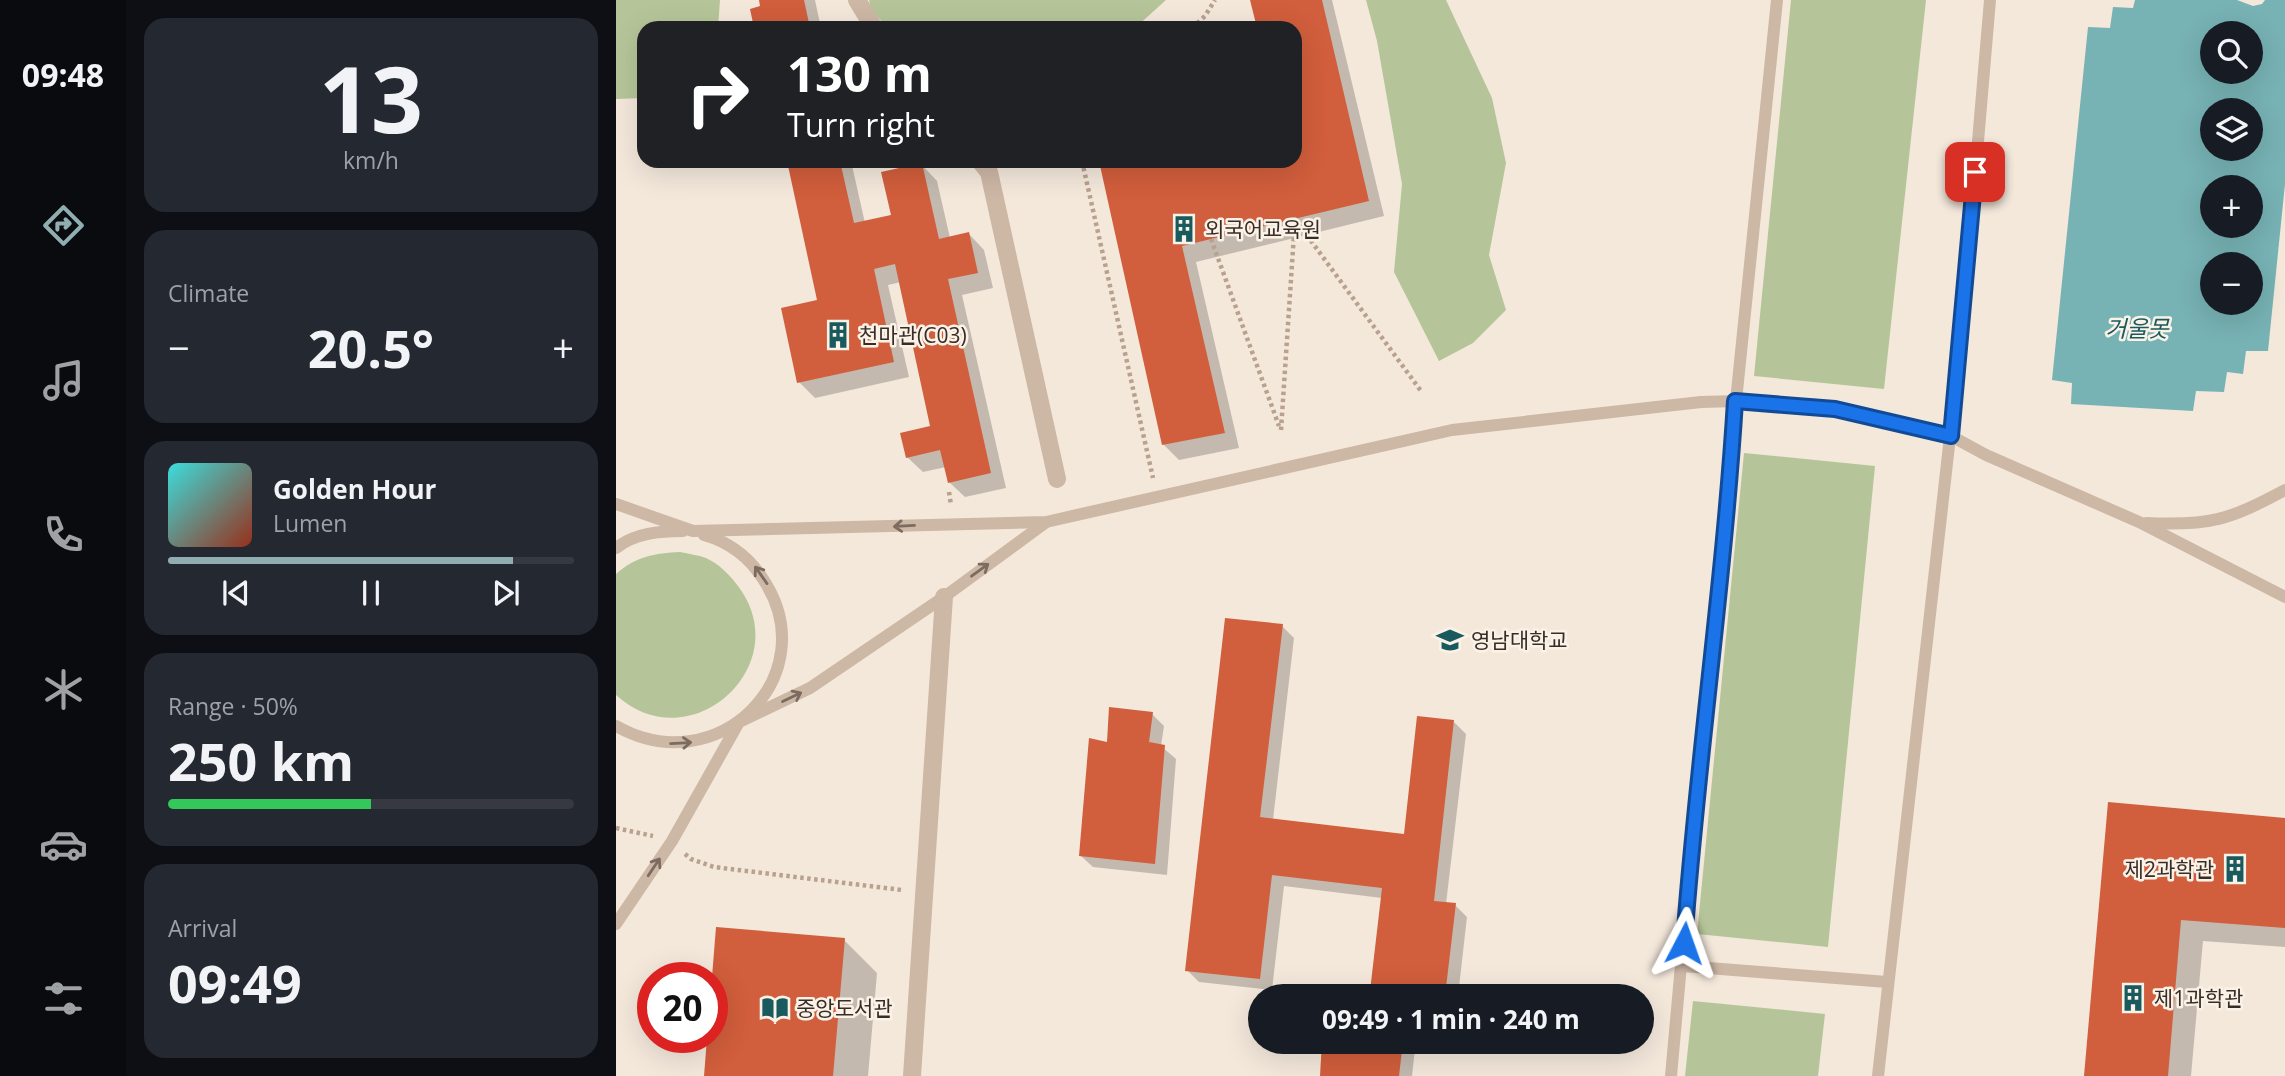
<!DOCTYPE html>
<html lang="en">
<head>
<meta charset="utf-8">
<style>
	:root { --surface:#171b24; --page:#242831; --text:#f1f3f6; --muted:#9ea1a6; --line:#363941; --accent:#90aeb2 }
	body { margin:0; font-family:"Open Sans","Noto Sans KR",sans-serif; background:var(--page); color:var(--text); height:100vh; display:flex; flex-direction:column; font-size:26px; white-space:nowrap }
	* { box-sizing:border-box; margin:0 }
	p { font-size:23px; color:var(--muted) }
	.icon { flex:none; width:38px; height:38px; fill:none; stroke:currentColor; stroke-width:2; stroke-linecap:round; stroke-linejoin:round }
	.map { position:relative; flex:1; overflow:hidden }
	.details { display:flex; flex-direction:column; gap:18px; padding:18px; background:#0d0f14; width:490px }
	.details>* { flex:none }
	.hud { position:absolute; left:21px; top:21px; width:665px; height:147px; border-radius:21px; box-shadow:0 7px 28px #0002; background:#202124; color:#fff; overflow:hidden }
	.buttons { position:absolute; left:1584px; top:21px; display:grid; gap:14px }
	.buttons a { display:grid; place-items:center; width:63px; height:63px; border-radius:50%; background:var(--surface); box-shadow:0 7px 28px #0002; font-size:35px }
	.speed { position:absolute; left:21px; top:962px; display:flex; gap:14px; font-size:35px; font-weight:700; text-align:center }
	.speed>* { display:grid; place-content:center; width:91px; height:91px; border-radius:50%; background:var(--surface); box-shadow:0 7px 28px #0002; line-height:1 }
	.speed .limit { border:10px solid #d22; background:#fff; color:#111 }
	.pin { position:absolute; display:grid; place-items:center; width:60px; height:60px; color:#fff; margin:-30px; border-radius:14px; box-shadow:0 4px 10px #0006 }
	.me { position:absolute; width:77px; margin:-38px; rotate:4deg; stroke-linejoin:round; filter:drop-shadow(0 0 5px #0008) }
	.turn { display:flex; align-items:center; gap:24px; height:147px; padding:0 35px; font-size:32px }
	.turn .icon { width:91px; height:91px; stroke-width:2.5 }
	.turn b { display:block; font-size:49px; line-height:60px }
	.big { font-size:52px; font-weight:700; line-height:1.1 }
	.details .card { flex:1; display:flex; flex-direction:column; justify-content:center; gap:10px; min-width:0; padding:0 24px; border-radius:21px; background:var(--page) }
	.details .dial { align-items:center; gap:0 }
	.dial b { font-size:91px; line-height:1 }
	.song { display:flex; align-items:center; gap:21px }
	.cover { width:84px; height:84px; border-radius:10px; background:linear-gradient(135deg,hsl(180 70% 55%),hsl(10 70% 35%)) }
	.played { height:7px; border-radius:4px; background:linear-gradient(90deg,var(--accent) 85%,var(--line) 85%) }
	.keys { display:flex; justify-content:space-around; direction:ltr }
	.heat { display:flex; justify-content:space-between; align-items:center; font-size:38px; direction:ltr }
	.charge { height:10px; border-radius:5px; background:linear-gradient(90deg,#34c759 50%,var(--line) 0) }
	.trip { position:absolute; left:632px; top:984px; width:406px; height:70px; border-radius:35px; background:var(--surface); box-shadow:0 7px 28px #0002; font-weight:700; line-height:70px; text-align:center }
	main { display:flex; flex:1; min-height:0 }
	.dock { display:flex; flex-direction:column; width:126px; justify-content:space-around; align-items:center; background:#090b0e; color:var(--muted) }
	.dock .icon { width:49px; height:49px }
	.dock .current { color:var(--accent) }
	.dock b { font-size:32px; color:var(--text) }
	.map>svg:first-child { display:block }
</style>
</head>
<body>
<main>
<nav class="dock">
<b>09:48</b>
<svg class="icon current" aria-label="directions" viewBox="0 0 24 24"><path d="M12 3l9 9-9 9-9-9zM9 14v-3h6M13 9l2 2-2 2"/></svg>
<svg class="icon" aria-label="music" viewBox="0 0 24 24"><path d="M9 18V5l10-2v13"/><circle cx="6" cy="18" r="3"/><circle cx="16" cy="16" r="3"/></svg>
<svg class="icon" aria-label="phone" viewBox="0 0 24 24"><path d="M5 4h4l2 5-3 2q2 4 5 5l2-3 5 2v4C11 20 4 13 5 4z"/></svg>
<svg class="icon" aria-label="climate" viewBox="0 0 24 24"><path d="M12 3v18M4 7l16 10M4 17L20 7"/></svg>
<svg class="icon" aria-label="car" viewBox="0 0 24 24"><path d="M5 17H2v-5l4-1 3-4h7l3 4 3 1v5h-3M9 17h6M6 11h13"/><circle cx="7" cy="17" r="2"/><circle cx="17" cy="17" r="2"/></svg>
<svg class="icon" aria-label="filters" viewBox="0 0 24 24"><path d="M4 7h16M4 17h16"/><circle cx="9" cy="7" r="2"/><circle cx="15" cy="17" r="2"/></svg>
</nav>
<section class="details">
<div class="card dial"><b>13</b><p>km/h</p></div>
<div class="card"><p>Climate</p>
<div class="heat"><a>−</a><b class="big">20.5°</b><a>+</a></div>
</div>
<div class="card">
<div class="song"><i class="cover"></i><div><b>Golden Hour</b><p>Lumen</p></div></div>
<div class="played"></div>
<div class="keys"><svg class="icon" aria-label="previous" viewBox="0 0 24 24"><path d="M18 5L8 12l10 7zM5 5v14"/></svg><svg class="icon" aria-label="pause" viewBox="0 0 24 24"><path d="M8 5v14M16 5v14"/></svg><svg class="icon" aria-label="next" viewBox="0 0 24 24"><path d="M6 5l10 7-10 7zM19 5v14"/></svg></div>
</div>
<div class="card"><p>Range · 50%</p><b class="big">250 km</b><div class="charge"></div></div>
<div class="card"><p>Arrival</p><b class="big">09:49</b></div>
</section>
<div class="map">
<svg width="1669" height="1076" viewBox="0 0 1669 1076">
	<rect width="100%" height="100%" fill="#f4e8db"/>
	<g fill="#b6c599">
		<path d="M0,0H104L102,28H28V98L0,99Z"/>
		<path d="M253,0H550L519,28H271L255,9Z"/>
		<path d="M750,0H830L876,98L890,163L873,255L890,310L857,343L823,361L778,272L786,184L761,41Z"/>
		<path d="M1175,0H1310L1268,389L1138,376Z"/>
		<path d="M1128,453L1259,466L1212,947L1081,934Z"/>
		<path d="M64,552C73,554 82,555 90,558C103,564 114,575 122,586C182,665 74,763 0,695V574C19,557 39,553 64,552Z"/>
		<path d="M1077,1001L1209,1014L1202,1076H1069Z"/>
	</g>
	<path fill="#77b2b4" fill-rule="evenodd" d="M1519,0H1621L1637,6L1646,4L1649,0H1669V184L1652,351H1630L1627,374L1611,372L1608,392L1580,391L1577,411L1455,404L1456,383L1436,380L1472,27L1494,28L1497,7L1517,8ZM1596,33H1634V72H1596ZM1596,110H1634V149H1596ZM1596,187H1634V226H1596ZM1596,264H1634V303H1596Z"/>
	<g fill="#0003">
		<path d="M145,0H199L205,28H140L146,8Z"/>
		<path d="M636,0H716L768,216L580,262L623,448L563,460L547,444L485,161H679V28H642Z"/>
		<path d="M172,161H235L249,223L277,217L306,165L321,181L334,238L353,234L368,250L377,288L346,295L390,488L349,497L333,482L330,467L307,472L291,457L316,428L285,282L272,285L293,377L199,398L183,382L203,301Z"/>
		<path d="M666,626L678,638L657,820L790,836L838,722L850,734L830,904L839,905L851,917L842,996H713L755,993L766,898L668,886L656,990L583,982L571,970Z"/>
		<path d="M536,714L548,726L545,746L560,759L551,875L477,867L465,856L492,744Z"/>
		<path d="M1493,804L1669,820V947L1587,941L1575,1076H1470Z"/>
		<path d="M228,940L261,973L252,1076H90L93,1038H96Z"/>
		<path d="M708,1041H837L835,1054L799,1049L796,1076H707Z"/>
	</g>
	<g fill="#d15e3c">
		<path d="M143,0H188L194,28H138L134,9L144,6Z"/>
		<path d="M634,0H706L753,201L566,246L609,433L546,445L483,161H679V28H641Z"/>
		<path d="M171,161H224L238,223L275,215L265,172L306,163L323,239L353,232L362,273L332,279L375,473L332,483L324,450L290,458L284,433L314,426L279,264L258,269L278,362L181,383L165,308L201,300Z"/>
		<path d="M609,618L667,624L644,817L788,834L801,716L838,720L818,901L840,903L829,996H711L713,986L754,991L766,888L656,875L644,979L569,971Z"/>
		<path d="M493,707L537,712L533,742L549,745L539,864L463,856L473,738L491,742Z"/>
		<path d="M1492,802L1669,818V928L1565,920L1552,1076H1468Z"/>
		<path d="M100,927L229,938L217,1076H88L91,1038H96V977Z"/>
		<path d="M706,1041H787L783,1076H704Z"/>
	</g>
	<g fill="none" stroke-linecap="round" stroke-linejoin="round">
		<g stroke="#b9a18f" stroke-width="4.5" stroke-dasharray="3.5 3.5" stroke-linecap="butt">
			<path d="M576,28L589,16L599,0"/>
			<path d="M466,161L537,478"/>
			<path d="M595,239L663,426"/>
			<path d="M665,430L679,219L805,391"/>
			<path d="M333,492L335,505"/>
			<path d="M0,828L37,836"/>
			<path d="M69,854L75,859L98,867L286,890"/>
		</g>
		<g stroke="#cdb7a5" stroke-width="12">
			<path d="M0,504L77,531L430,522L836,430L1085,402L1120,401L1219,409L1335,436L1370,455L1523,522L1669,597"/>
			<path d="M1530,523C1594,526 1613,520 1669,490"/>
			<path d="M0,548C19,533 44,531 67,531"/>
			<path d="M0,726C101,784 211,675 147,579C133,557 113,542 88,535"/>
			<path d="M0,924L56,841L123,722L194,688L328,597L429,523"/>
			<path d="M1067,966L1271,982"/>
			<path d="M1055,1076L1073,876L1107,565L1120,401L1161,0"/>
			<path d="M1262,1076L1346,330L1374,0"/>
		</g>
		<g stroke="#cdb7a5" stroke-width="18">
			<path d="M241,0L258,28"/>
			<path d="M364,161L373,172L441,479"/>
			<path d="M296,1076L328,597"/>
		</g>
	</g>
	<defs><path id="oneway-shaft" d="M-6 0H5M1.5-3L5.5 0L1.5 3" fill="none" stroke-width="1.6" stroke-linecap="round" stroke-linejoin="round" transform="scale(1.75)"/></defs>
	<g stroke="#7b6b60">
		<use href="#oneway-shaft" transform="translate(288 526) rotate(177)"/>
		<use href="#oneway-shaft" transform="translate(364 570) rotate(-36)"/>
		<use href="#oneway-shaft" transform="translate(145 575) rotate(-125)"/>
		<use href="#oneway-shaft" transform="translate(176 697) rotate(-26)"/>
		<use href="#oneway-shaft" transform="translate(65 743) rotate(-3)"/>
		<use href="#oneway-shaft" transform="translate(38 867) rotate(-56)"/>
	</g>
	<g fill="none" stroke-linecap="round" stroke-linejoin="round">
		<defs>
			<path id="route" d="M1068,943C1081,762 1108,582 1119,401L1219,409L1335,436L1359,172"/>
		</defs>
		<use href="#route" stroke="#114b97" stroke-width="18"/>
		<use href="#route" stroke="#1a73e8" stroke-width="12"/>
	</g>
	<defs>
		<symbol id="building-bare" viewBox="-9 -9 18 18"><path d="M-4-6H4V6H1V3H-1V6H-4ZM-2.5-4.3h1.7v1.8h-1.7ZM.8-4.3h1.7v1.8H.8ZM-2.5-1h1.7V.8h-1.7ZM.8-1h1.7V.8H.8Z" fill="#195a5e" stroke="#fbf2e7" stroke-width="2.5" paint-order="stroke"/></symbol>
		<symbol id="university-bare" viewBox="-9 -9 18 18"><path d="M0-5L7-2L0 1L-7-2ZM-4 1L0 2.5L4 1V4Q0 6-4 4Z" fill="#195a5e" stroke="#fbf2e7" stroke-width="2.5" paint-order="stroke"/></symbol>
		<symbol id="library-bare" viewBox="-9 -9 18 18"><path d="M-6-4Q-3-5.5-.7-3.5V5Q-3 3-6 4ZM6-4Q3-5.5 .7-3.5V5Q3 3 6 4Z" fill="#195a5e" stroke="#fbf2e7" stroke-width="2.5" paint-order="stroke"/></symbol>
	</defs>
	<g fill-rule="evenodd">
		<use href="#building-bare" x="549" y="210" width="38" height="38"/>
		<use href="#building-bare" x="203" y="316" width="38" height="38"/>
		<use href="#university-bare" x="815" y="621" width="38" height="38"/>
		<use href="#building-bare" x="1600" y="850" width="38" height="38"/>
		<use href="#building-bare" x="1498" y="979" width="38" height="38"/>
		<use href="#library-bare" x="140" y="989" width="38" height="38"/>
	</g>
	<g text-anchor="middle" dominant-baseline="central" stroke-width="5" stroke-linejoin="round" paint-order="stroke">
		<g font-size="21" fill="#382c27" stroke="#fbf2e7" text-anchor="start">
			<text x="589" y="229">외국어교육원</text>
			<text x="243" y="335">천마관(C03)</text>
			<text x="855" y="640">영남대학교</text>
			<text x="1598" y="869" text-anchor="end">제2과학관</text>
			<text x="1538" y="998">제1과학관</text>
			<text x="180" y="1008">중앙도서관</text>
		</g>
		<g font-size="23" font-style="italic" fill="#195a5e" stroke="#fbf2e7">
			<text x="1521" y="328">거울못</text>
		</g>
	</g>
</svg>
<div class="buttons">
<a><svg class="icon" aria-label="search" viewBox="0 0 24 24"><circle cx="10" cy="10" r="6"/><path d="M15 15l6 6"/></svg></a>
<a><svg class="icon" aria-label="layers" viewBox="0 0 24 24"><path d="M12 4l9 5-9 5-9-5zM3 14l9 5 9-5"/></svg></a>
<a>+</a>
<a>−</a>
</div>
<div class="speed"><div class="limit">20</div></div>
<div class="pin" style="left:1359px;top:172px;background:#d93025"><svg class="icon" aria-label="arrive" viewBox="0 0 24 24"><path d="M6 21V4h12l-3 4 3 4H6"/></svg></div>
<svg class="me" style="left:1068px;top:943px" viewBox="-20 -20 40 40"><path d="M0-17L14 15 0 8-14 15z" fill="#1a73e8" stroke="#fff" stroke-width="4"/></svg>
<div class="trip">09:49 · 1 min · 240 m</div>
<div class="hud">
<div class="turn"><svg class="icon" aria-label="right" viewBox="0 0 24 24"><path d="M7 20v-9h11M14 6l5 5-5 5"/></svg><div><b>130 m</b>Turn right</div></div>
</div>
</div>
</main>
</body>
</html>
